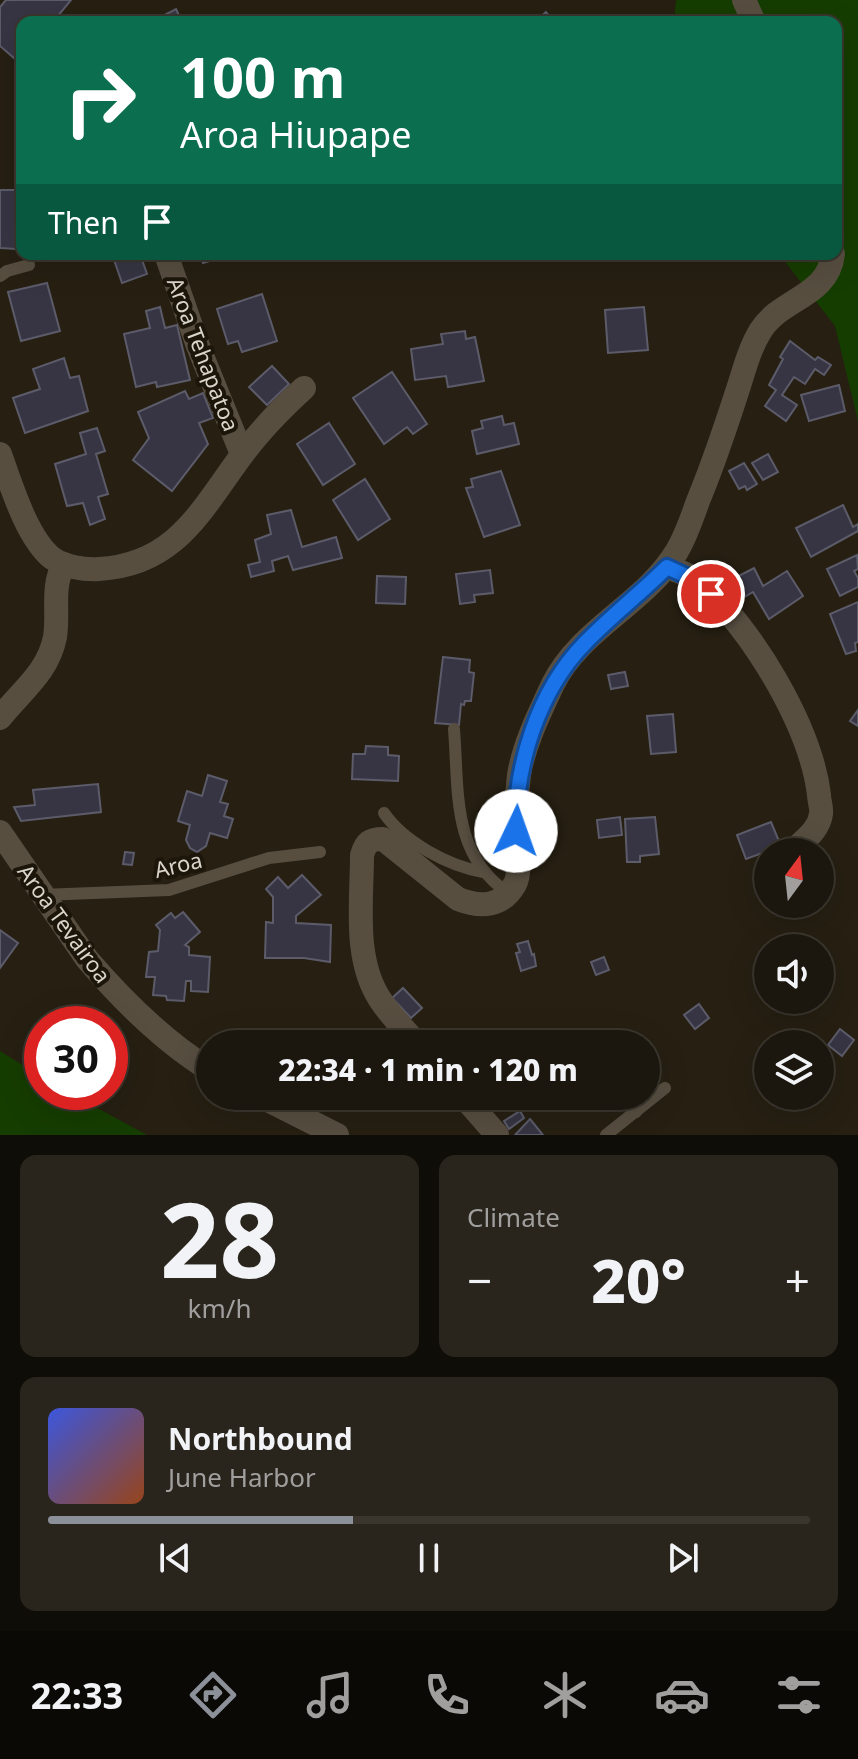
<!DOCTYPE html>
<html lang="en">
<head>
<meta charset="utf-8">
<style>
	:root { --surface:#1c170e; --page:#29241c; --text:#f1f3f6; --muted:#a09f9e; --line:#3a362e; --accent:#8c9099 }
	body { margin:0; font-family:"Noto Sans",sans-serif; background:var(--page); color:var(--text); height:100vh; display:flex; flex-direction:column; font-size:30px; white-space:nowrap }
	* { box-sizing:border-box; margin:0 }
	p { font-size:26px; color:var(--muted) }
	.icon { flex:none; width:44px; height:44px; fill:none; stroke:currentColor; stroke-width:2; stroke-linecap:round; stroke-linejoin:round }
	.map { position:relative; height:1135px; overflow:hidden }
	.details { display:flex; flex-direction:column; gap:20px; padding:20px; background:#0f0d08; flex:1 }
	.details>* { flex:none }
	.top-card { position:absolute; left:16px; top:16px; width:826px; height:244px; border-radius:16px; box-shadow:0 8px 32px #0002,0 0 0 2px var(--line); background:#0b6e4f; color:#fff; overflow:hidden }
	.needle { width:52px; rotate:15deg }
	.fabs { position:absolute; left:754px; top:838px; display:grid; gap:16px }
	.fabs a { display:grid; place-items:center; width:80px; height:80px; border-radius:50%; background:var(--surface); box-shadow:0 8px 32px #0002,0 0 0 2px var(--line); font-size:40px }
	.speed { position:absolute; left:24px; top:1006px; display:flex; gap:16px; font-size:40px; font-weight:700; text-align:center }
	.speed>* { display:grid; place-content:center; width:104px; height:104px; border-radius:50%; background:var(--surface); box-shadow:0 8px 32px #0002,0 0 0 2px var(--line); line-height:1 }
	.speed .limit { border:12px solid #d22; background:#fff; color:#111 }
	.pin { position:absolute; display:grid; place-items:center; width:68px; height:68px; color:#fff; margin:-34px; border:4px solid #fff; border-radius:50%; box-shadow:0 2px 8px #0007 }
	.me { position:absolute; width:88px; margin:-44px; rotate:3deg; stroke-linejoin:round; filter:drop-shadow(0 0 6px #0008) }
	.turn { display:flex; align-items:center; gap:28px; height:168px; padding:0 32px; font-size:36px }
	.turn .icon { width:104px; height:104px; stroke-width:2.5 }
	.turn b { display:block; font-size:56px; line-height:68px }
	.then { display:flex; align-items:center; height:76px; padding:0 32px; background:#0003; gap:16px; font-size:30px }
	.big { font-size:60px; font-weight:800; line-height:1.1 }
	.details .tile { flex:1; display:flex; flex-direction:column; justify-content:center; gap:12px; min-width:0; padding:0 28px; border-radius:16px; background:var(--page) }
	.details .dial { align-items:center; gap:0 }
	.dial b { font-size:104px; line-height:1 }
	.song { display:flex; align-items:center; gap:24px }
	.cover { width:96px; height:96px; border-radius:12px; background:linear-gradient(135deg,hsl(230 70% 55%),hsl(20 70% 35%)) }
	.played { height:8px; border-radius:4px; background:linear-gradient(90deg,var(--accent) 40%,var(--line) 40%) }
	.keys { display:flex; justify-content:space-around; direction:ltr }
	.heat { display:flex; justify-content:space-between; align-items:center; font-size:44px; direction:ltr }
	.details .tiles { flex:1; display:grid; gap:20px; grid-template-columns:1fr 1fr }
	.tile:last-child { grid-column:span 2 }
	.trip { position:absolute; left:196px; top:1030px; width:464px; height:80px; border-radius:40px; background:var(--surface); box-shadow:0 8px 32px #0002,0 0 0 2px var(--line); font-weight:800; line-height:80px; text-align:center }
	.tabs { display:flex; height:128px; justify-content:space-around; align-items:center; background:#0b0906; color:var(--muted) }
	.tabs .icon { width:56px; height:56px }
	.tabs .active { color:var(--accent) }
	.tabs b { font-size:36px; color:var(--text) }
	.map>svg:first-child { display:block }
</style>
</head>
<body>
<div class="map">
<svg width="858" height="1135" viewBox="0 0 858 1135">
	<rect width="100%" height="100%" fill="#261f12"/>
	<g fill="#163d00">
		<path d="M676,0H858V421L835,326L779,254H836V22H674Z"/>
		<path d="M0,1051L42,1077V1092H68L147,1135H0Z"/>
	</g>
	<g fill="#373543" stroke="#5c5b6a" stroke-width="2">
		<path d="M6,0H71L53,22H22V65L0,46V7Z"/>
		<path d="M176,9L182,22H151Z"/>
		<path d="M546,12L554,22H535Z"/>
		<path d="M0,190H16V249L0,248Z"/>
		<path d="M112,254H140L147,274L122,283Z"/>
		<path d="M200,254H233L203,263Z"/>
		<path d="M47,283L60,331L21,341L8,292Z"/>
		<path d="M262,294L277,341L242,352L238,341L228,344L217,309Z"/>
		<path d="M160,307L165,328L177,325L190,380L157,387L156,382L136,387L124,334L150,328L146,311Z"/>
		<path d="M644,307L648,350L608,353L605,310Z"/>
		<path d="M465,331L466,339L475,337L484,381L448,387L446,376L415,380L411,349L443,344L441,334Z"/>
		<path d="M790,341L815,360L818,357L831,365L824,375L815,369L805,384L794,377L782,395L797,405L786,421L765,406L776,390L769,385L783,359L780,357Z"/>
		<path d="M64,358L70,378L79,376L88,411L25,433L13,398L40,389L33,369Z"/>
		<path d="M272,366L289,384L267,405L249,387Z"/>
		<path d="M392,372L427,424L413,434L407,427L384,444L353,398Z"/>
		<path d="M839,385L845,411L809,421L801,395Z"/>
		<path d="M185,391L189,399L203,393L213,418L199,423L208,444L172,491L133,460L149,438L138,412Z"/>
		<path d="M502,416L504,425L514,423L519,444L477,454L472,431L483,428L481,421Z"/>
		<path d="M329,423L355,464L323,485L297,444Z"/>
		<path d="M97,428L105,451L96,454L108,494L98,497L105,519L90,525L83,503L67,506L55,464L86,454L80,433Z"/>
		<path d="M768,454L778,472L763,480L752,463Z"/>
		<path d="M744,463L757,484L747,490L745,486L739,489L729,471Z"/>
		<path d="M501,471L520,525L484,537L466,488L473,487L471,479Z"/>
		<path d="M365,479L390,519L358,540L333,500Z"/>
		<path d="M843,505L853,527L858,524V531L811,557L796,528Z"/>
		<path d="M291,510L302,547L336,537L342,558L293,570L288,556L272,561L274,571L251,577L248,565L260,562L255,540L271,534L267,515Z"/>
		<path d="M857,555L858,569L854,571L858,578V587L840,596L827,569Z"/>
		<path d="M754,568L763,586L787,571L803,596L769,619L753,592L736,602L725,583Z"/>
		<path d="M490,570L493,593L474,595L475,602L460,604L456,574Z"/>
		<path d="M377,576L406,577L405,604L376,603Z"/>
		<path d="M858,602V642L855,643L856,651L846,654L830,614Z"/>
		<path d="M443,657L470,660L469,672L474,673L471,701H465L464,705L461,704L459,725L435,723Z"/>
		<path d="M625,672L628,686L611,689L608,675Z"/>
		<path d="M858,710V726L850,721Z"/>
		<path d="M673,714L676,752L651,754L647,716Z"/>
		<path d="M366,746L388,747V755L399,756L398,781L352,779L353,754H365Z"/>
		<path d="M208,775L227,781L220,802L228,804L224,816L233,819L227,838L210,833L206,846L197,852L190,848L186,840L190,825L178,821L187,791L202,796Z"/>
		<path d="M98,784L101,812L21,821L14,807L35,805L33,790Z"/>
		<path d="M620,817L622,835L599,838L597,820Z"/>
		<path d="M655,817L659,854L640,856V862H627L625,819Z"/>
		<path d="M771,822L781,846L746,859L737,835Z"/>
		<path d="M125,852L134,853L132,865L123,864Z"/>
		<path d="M302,875L321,895L296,916V923L331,925L330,962L304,958H265L266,922L273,923V897L266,889L278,877L288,888Z"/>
		<path d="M183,912L200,932L185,945L189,947V955L210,957L208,992L191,991V981H186L184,1001L167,1000L166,996L153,995L155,977H146L149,952L158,951L160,930L156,925L171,913L175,918Z"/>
		<path d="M0,930L18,943L0,968Z"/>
		<path d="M528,941L532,955L534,954L536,966L521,971L516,953L520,952L517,944Z"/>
		<path d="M604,957L609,970L596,975L591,962Z"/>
		<path d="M403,988L422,1008L411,1018L392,998Z"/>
		<path d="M699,1004L709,1018L695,1029L684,1015Z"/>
		<path d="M840,1029L854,1040L842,1056L828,1045Z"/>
		<path d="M520,1111L524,1118L509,1129L504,1121Z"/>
		<path d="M530,1119L543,1135H515Z"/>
	</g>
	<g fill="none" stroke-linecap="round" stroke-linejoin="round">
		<g stroke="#574e40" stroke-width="12">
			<path d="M0,276L7,271L29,265"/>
			<path d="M454,729C459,791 451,854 508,893"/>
			<path d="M384,813C404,842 448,866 483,872"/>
			<path d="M42,895L169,890L269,858L320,852"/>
			<path d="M623,1096L636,1112"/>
			<path d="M606,1135L665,1088"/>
		</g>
		<g stroke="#574e40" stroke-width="24">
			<path d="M744,0L754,22"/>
			<path d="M166,254L198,346L242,454"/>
			<path d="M0,454C11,485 27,538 52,558C65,567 84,570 99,569C178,565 203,506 245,451C263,427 282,408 304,388"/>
			<path d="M667,567C678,571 691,575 700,583C752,628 811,727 819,795C819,801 822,808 821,814C819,829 807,838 796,848"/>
			<path d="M0,718C21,691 48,673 55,637C59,612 51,587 64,564"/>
			<path d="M0,832L87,959C123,1001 163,1041 210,1070"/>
			<path d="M417,1044C405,1030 391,1016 381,1001C353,960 362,902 362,855C366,842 370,839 383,839L458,899C481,908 502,907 515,884C523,869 515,830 516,811C516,799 518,787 519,775C524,744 540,712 553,684C580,629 646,603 677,551C686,536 692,518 698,501C713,465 725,429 737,392C744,371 749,349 761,330C781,298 828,297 833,254"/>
			<path d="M260,1096L337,1135"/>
			<path d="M463,1096L497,1135"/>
		</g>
	</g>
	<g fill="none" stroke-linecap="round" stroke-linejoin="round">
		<defs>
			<path id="route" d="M516,831C515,765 538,691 585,643C611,616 641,593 667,567L699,582L711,594"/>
		</defs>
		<use href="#route" stroke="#114b97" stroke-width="20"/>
		<use href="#route" stroke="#1a73e8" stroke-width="14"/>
	</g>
	<g text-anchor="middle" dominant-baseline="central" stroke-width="8" stroke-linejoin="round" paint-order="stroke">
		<g font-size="22" fill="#dad5cc" stroke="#1c1509">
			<text transform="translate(204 354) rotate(69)">Aroa Tehapatoa</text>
			<text transform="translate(178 864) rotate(-13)">Aroa</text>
			<text transform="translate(65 923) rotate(54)">Aroa Tevairoa</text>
		</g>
	</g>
</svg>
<div class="fabs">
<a><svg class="needle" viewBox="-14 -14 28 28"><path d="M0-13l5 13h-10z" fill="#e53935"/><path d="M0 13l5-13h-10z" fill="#a09f9e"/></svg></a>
<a><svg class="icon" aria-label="sound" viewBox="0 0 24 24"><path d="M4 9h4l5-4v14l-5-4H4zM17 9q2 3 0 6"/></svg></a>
<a><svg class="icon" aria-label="layers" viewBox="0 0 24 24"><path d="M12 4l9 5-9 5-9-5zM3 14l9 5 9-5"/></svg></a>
</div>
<div class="speed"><div class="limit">30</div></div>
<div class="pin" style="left:711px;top:594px;background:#d93025"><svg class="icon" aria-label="arrive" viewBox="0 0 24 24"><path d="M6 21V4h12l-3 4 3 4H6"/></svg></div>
<svg class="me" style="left:516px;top:831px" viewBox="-20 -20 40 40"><circle r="19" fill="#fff"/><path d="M0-13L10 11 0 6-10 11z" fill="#1a73e8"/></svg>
<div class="trip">22:34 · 1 min · 120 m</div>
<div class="top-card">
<div class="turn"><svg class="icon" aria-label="right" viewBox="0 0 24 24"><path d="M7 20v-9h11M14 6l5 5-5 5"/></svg><div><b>100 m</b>Aroa Hiupape</div></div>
<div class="then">Then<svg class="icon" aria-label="arrive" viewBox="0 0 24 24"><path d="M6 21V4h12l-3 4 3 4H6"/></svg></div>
</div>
</div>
<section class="details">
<div class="tiles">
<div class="tile dial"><b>28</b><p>km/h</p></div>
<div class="tile"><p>Climate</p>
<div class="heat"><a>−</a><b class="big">20°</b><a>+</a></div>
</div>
<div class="tile">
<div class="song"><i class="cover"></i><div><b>Northbound</b><p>June Harbor</p></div></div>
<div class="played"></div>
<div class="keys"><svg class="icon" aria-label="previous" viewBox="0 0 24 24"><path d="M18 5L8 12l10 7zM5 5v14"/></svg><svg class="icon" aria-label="pause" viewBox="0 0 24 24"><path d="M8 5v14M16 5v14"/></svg><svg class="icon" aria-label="next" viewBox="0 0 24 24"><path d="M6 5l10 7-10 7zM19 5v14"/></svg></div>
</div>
</div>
</section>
<nav class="tabs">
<b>22:33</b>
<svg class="icon active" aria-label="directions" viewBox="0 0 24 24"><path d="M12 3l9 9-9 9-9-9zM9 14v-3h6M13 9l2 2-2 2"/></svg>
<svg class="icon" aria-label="music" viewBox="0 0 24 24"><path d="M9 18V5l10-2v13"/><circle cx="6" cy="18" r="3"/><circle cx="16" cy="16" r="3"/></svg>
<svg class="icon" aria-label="phone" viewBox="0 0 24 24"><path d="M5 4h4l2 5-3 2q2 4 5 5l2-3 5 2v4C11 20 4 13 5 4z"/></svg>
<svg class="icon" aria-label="climate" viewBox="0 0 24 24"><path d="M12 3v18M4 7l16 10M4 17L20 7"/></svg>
<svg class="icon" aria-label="car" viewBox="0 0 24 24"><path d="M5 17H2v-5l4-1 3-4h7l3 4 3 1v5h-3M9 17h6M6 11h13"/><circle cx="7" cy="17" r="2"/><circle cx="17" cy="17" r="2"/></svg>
<svg class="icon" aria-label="filters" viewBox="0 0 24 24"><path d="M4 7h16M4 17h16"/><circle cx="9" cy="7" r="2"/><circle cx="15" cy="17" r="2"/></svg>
</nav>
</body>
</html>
